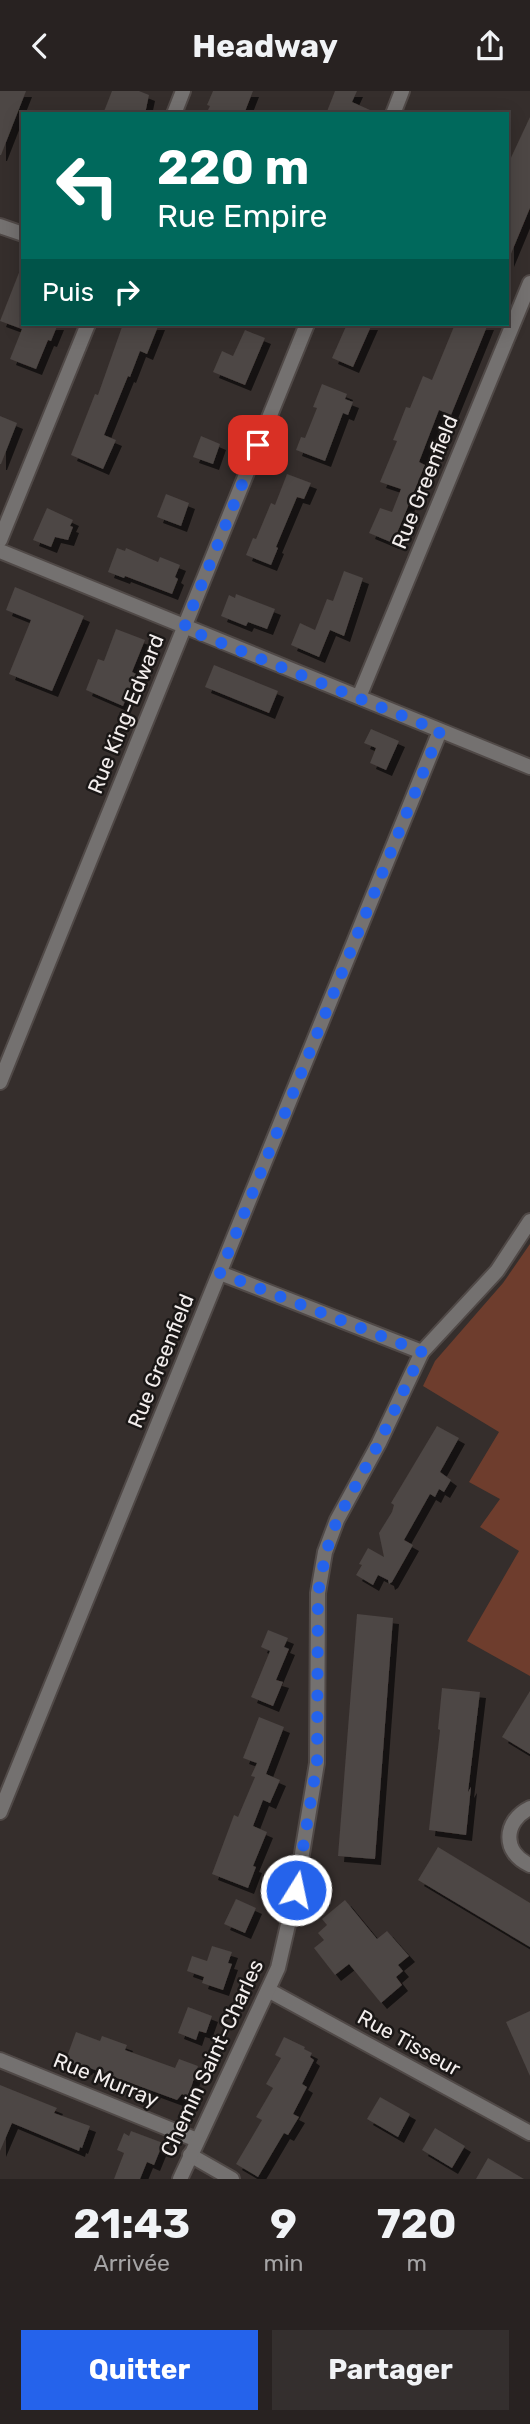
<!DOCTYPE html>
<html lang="fr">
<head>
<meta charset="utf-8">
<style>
  body { margin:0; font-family:Rubik,sans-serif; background:#342f2e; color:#f1f3f6; height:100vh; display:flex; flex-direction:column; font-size:26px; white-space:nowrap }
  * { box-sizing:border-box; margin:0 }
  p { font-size:23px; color:#a5a4a5 }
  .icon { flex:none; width:38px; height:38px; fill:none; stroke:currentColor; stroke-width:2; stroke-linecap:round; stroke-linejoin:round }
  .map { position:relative; height:2088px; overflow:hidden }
  .side { display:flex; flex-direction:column; background:#282221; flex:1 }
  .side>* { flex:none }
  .banner { position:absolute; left:21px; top:21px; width:488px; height:214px; border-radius:0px; box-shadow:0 4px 18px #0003,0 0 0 2px #443f3f; background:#00695c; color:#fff; overflow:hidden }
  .pin { position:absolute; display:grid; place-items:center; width:60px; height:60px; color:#fff; margin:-30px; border-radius:14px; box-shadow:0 4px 10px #0006 }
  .me { position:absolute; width:77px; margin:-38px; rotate:10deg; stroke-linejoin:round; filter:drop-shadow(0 0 5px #0008) }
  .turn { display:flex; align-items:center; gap:24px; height:147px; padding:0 21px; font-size:32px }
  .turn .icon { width:91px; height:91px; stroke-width:2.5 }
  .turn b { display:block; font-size:49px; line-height:60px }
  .then { display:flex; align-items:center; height:66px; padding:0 21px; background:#0003; gap:14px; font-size:26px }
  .eta { display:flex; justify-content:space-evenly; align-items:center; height:119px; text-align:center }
  .eta b { font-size:42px; font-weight:700; line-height:49px }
  .button { display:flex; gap:14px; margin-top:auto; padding:14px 21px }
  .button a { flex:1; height:80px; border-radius:0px; background:#2563eb; color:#fff; font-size:28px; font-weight:700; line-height:80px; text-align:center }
  .button a+a { background:#342f2e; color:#f1f3f6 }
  header { display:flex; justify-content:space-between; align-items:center; height:91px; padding:0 21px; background:#282221; font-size:32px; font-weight:700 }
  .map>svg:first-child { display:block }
  .green { fill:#6e3d2d }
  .building { fill:#4d4644; filter:url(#shadow) }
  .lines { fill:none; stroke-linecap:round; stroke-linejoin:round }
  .minor-casing { stroke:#504947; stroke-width:18 }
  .minor { stroke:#747170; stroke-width:14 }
  .route { stroke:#2563eb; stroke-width:12; stroke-dasharray:0 21.6 }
  .labels { text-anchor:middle; stroke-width:5; stroke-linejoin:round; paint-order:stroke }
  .street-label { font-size:21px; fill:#f3eeed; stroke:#1a1716 }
</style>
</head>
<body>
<header><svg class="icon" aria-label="back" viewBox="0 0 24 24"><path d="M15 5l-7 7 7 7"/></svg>Headway<svg class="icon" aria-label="share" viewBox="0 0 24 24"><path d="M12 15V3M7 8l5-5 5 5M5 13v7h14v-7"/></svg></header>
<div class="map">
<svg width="530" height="2088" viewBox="0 0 530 2088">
  <defs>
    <filter id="shadow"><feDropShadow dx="6" dy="6" stdDeviation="0" flood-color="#0009"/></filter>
  </defs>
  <rect width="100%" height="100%" fill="#352e2c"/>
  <!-- green -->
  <path class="green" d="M530 1153V1585L467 1550 519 1460 480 1436 500 1408 469 1391 499 1341 423 1295 435 1270 503 1192Z"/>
  <!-- building -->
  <g class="building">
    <path d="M0 0H26L1 64H0Z"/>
    <path d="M112 0H139L149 4 145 23H103Z"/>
    <path d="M213 0H253L244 23H216L208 19 210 15 207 14Z"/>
    <path d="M335 0H357L352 11 379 23H326Z"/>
    <path d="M530 26V117L508 170V73Z"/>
    <path d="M22 174 23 236 24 233H58L51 250 48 249 36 278 10 268 22 238 0 230Z"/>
    <path d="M123 233H159L147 263 140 260 130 286 128 285 104 344 116 349 103 378 71 364 95 303 98 304Z"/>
    <path d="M347 233H372L353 276 332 267Z"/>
    <path d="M455 233H488L451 324 439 319 419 371 425 374 393 452 369 442 380 417 392 421 401 398 380 391 397 350 393 349 406 316 410 317 423 285 432 289Z"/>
    <path d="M245 239 265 247 245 294 213 281 222 260 233 265Z"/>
    <path d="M322 293 347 303 345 308 353 311 348 324 343 322 325 370 296 359 301 346 305 347 317 317 313 316Z"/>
    <path d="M0 325 17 332 1 373H0Z"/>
    <path d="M201 345 220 353 213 373 193 366Z"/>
    <path d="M287 383 311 392 304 408 297 406 276 456 278 457 271 474 246 464 253 447 256 448 271 412 275 414Z"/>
    <path d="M166 403 189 412 181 435 157 426Z"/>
    <path d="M47 417 73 429 70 435 73 436 68 449 55 446 51 456 33 449Z"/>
    <path d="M117 457 125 460 126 457 158 471 160 466 180 474 175 486 178 488 172 503 125 485 124 487 108 481Z"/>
    <path d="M344 480 363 487 344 545 330 539 319 566 291 554 300 532 315 539 327 508 333 510Z"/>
    <path d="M15 496 84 525 52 600 9 583 31 529 6 519Z"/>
    <path d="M236 503 275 518 267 538 248 531 246 535 221 525 229 504 235 507Z"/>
    <path d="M116 538 145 549 132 581 136 583 123 615 86 599 98 568 104 570Z"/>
    <path d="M214 574 278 600 269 622 205 596Z"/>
    <path d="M371 638 399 650 386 679 370 672 376 657 364 652Z"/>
    <path d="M437 1335 459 1347 440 1381 451 1389 444 1401 439 1398 435 1406 430 1403 404 1449 413 1454 392 1491 389 1493 388 1489 378 1484 373 1494 356 1484 362 1474 359 1473 368 1457 384 1466 379 1442 392 1421 394 1414 391 1412Z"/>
    <path d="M357 1523 393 1527 375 1768 338 1765Z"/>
    <path d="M268 1539 288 1547 284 1556 289 1558 276 1589 283 1591 273 1615 251 1606 270 1560 261 1556Z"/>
    <path d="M442 1597 480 1601 468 1701 471 1696 466 1744 429 1739 440 1639 438 1638Z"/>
    <path d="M530 1600V1663L502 1646Z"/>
    <path d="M259 1626 284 1636 266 1683 280 1689 270 1712 263 1709 253 1735 267 1741 253 1775 256 1776 248 1797 212 1783 234 1724 238 1726 255 1686 251 1685 257 1672 243 1667Z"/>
    <path d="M438 1756 530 1812V1856L418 1789Z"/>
    <path d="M236 1808 256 1817 245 1842 224 1833Z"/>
    <path d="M345 1809 377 1848 387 1840 409 1865 398 1874 403 1880 396 1886 402 1894 381 1912 349 1873 335 1884 314 1857 324 1849 318 1842 327 1834 322 1828Z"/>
    <path d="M212 1855 232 1861 228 1872 232 1873 223 1899 202 1892 204 1886 187 1880 192 1865 207 1870Z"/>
    <path d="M188 1916 212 1925 206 1942 199 1940 196 1949 178 1942Z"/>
    <path d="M530 1920V1985L506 1931Z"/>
    <path d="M76 1941 100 1950 102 1945 127 1954 125 1959 175 1977 179 1968 198 1975 188 2006 182 2003 177 2009 87 1976 86 1978 65 1971Z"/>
    <path d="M284 1946 305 1956 304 1958 312 1962 310 1966 314 1969 302 1993 307 1996 293 2023 299 2026 288 2044 284 2042 258 2086 236 2073 262 2029 256 2026 273 1997 266 1993 281 1967 275 1964Z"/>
    <path d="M0 1994 57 2017 54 2022 90 2035 82 2057 80 2056 79 2060 12 2032 0 2060Z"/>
    <path d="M380 2006 410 2023 398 2046 367 2028Z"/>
    <path d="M435 2037 465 2055 452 2077 422 2059Z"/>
    <path d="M131 2040 163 2052 154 2074 147 2071 140 2088H114L124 2062 117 2059 124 2042 129 2045Z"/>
    <path d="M488 2067 524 2088H476Z"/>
  </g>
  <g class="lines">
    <defs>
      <g id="minor">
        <path d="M174 23 183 0"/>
        <path d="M393 23 402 0"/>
        <path d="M0 135 23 143"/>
        <path d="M0 449 88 233"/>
        <path d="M0 460 530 676"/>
        <path d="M359 606 530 192"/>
        <path d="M0 991 307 233"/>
        <path d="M220 1182 422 1261"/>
        <path d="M530 1717C503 1730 502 1762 530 1774"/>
        <path d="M0 1721 440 640"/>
        <path d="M268 1899 530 2042"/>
        <path d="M0 1969 197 2049"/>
        <path d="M190 2064 232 2088"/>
        <path d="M180 2088 278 1877 296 1799 317 1672 318 1502 325 1461 337 1429 379 1352 422 1261 497 1180 530 1130"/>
      </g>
    </defs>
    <!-- minor casing -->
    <use href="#minor" class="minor-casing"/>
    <!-- minor -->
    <use href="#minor" class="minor"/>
  </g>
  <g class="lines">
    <!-- route -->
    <path class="route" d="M258 354 184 537 440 640 220 1182 422 1261 379 1352 337 1429 326 1461 318 1502 317 1672 296 1799"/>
  </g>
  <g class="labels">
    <!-- street labels -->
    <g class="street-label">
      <text transform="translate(425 391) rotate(-68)" y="7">Rue Greenfield</text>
      <text transform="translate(126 623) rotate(-68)" y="7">Rue King-Edward</text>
      <text transform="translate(161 1270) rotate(-68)" y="7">Rue Greenfield</text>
      <text transform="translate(409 1952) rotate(29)" y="7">Rue Tisseur</text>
      <text transform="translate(212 1967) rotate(-65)" y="7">Chemin Saint-Charles</text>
      <text transform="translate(106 1989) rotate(22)" y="7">Rue Murray</text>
    </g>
  </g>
</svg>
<div class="pin" style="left:258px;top:354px;background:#d93025"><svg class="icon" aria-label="arrive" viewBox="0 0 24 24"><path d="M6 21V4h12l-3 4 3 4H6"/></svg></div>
<svg class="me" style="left:296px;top:1799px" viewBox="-20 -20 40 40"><circle r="17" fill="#2563eb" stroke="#fff" stroke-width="3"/><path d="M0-11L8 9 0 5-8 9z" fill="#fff"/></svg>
<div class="banner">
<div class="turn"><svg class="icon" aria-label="left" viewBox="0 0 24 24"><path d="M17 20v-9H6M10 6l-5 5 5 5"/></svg><div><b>220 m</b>Rue Empire</div></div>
<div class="then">Puis<svg class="icon" aria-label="right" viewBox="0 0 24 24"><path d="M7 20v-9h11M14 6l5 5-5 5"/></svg></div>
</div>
</div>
<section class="side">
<div class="eta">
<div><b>21:43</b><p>Arrivée</p></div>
<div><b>9</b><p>min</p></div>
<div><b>720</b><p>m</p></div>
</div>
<div class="button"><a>Quitter</a><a>Partager</a></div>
</section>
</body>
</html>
